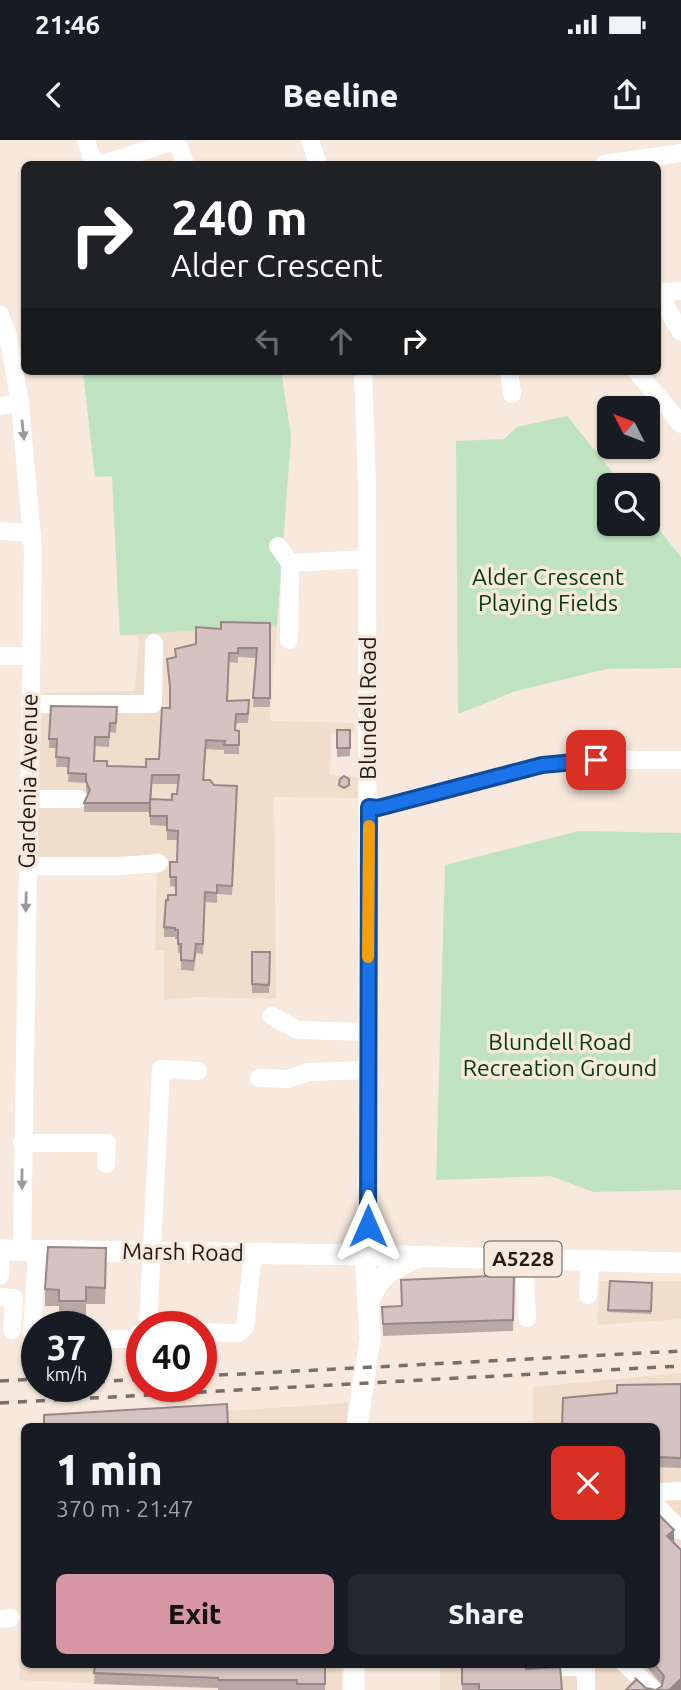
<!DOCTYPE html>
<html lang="en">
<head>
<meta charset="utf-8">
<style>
  body { margin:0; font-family:Ubuntu,sans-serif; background:#242831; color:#f1f3f6; height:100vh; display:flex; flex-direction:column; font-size:26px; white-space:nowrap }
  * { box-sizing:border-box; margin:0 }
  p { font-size:23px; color:#9ea1a6 }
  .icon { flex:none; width:38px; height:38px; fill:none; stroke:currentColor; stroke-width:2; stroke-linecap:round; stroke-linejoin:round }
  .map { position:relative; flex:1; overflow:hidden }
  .sheet { position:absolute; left:21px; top:1283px; width:639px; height:245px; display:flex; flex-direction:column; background:#171b24; border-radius:10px; box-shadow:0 2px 5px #0004 }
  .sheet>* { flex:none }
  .banner { position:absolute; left:21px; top:21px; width:640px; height:214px; border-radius:10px; box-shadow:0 2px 5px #0004; background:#202124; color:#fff; overflow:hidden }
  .needle { width:46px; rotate:312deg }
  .buttons { position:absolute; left:597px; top:256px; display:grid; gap:14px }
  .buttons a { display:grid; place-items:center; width:63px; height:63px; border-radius:10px; background:#171b24; box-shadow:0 2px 5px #0004; font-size:35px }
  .speed { position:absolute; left:21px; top:1171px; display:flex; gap:14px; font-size:35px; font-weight:700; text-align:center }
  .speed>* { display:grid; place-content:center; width:91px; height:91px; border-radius:50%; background:#171b24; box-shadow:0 2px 5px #0004; line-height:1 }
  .speed small { font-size:18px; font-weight:400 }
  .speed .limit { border:10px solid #d22; background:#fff; color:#111 }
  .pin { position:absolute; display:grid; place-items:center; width:60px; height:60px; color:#fff; margin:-30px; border-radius:14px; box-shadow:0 4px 10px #0006 }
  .me { position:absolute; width:77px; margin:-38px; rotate:0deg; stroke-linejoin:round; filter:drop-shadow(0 0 5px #0008) }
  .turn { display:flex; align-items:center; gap:24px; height:147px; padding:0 35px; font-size:32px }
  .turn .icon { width:91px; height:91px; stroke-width:2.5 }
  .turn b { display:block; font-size:49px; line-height:60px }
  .lanes { display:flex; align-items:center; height:66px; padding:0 35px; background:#0003; justify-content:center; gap:35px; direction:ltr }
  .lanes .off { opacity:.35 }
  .round { display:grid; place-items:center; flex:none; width:74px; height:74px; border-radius:10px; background:#242831 }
  .summary { display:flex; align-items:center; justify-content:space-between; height:119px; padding:0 35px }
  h1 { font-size:42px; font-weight:800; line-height:52px }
  .action { display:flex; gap:14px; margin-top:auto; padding:14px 35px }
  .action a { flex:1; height:80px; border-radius:10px; background:#d796a3; color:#111; font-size:28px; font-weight:800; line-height:80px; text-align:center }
  .action a+a { background:#242831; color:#f1f3f6 }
  .status { display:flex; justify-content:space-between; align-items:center; height:49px; padding:0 35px; background:#171b24; direction:ltr }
  .status svg { height:19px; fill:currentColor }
  header { display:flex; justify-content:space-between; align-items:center; height:91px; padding:0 35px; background:#171b24; font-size:32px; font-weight:800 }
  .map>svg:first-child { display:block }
  .built { fill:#f0ddcb }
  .green { fill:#bfe3c1 }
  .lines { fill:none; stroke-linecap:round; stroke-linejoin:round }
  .minor { stroke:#fff; stroke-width:18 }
  .major { stroke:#fff; stroke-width:21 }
  .rail { stroke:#786f68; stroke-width:3.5; stroke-dasharray:9 9; stroke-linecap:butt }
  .wall { fill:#b8a8a6; fill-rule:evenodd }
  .shaded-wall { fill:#968887 }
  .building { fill:#d6c3c1; stroke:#968887; stroke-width:2 }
  .oneway { fill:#9b9897 }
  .route-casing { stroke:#114b97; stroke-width:18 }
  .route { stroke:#1a73e8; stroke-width:12 }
  .slow { stroke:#f59e0b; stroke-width:12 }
  .labels { text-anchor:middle; stroke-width:7; stroke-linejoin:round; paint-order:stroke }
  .shield { fill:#f7e9dd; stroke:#605952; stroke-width:2 }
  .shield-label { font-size:21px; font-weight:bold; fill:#201b17 }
  .park-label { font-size:23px; fill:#003b0d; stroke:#f7e9dd }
  .street-label { font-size:23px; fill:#201b17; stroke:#f7e9dd }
</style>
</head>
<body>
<div class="status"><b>21:46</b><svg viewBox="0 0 49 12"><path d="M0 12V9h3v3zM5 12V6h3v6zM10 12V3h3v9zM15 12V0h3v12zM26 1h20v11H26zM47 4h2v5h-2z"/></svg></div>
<header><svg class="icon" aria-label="back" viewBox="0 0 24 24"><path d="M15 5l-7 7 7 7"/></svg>Beeline<svg class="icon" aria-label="share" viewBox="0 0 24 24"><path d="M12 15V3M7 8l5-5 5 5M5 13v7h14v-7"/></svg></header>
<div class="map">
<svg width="681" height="1550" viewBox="0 0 681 1550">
  <rect width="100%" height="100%" fill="#f7e9dd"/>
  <!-- built -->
  <g class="built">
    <path d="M83 231H281L291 296 270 581 354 583 353 592 331 593 330 635 358 637V658L274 657 276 859 198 857 164 860V811H155L157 731 36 718 42 553 135 551 139 496 120 495 112 336 95 337Z"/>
    <path d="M600 1141H681V1179L597 1185Z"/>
    <path d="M681 1233V1550H440V1524H656V1286H534L533 1247Z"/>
    <path d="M348 1263 346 1286H34L35 1284Z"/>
    <path d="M24 1449V1524H341L342 1550H236L19 1540Z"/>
  </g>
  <!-- green -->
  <g class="green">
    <path d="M83 231H281L291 296 277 486 120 495 112 336 95 337Z"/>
    <path d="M567 276 623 345H609V383H648V376L681 417V528L607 529 516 551 458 574 456 301 504 299 517 287Z"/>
    <path d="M579 691 681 693V1050L594 1052 550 1036 436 1040 445 725Z"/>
  </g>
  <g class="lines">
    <!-- minor -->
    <g class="minor">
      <path d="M86 0 93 22 102 24"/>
      <path d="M310 0 318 24"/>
      <path d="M103 24 174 1 180 9 185 24"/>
      <path d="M604 24 681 13"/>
      <path d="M681 151 665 152 666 168 681 192"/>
      <path d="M0 175 8 196 20 263 33 410 22 1110"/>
      <path d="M363 231 367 344 368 1086 365 1115"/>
      <path d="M509 231 512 254"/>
      <path d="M636 231 681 284"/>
      <path d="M0 266 20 263"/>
      <path d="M0 391 32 393"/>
      <path d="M278 406 290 423"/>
      <path d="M289 500 290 423 367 419"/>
      <path d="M0 516H31"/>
      <path d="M30 564H153L154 503"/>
      <path d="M28 659H79"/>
      <path d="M369 667 378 668 542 625 596 620H681"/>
      <path d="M27 726H120L159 723"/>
      <path d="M272 876 298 890 368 892"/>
      <path d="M259 938 288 939 308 932 368 930"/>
      <path d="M22 1003H107L106 1024"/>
      <path d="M37 1110 32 1193H37"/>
      <path d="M524 1119 527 1178"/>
      <path d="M0 1136 1 1110"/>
      <path d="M588 1155 590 1121"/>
      <path d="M0 1157 14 1158 12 1190"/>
      <path d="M148 1186 161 929 198 931"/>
      <path d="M201 1192 239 1193 245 1187 253 1113"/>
      <path d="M112 1199H132L142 1192"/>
      <path d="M656 1352 681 1351"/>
      <path d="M656 1365 681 1391"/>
      <path d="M0 1479 11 1478"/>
      <path d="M552 1524 562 1527H586"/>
      <path d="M625 1524 653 1550"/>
      <path d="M586 1550V1524"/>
    </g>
    <!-- major -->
    <g class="major">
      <path d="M0 1110 365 1115 681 1123"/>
      <path d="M369 1162C379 1135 389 1130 415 1119"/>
      <path d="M357 1286 370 1199 365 1115"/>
      <path d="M354 1524V1550"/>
    </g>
    <!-- rail -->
    <g class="rail">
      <path d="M201 1236 681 1211"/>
      <path d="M0 1241 37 1239"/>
      <path d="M96 1242 142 1239"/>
      <path d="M0 1263 681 1226"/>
    </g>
  </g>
  <!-- wall -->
  <g class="wall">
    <path d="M270 483V567H253L256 518 238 517V523L229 522 227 561 249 570 248 583H236V590L239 605V614H224V610L206 609 204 640 214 645 237 646 232 755 217 754V763L205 762 203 814 196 813 194 831 181 830V813H178V800L175 799V797H164V787L168 760 176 755V747L170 746V737L177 722 178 700H167V686L150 685V672H84V663L88 655 86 650V643L68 642 69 627H56L57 608H49V599L117 567 116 593 110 592 109 607 95 606V621L107 626 146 627 159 619 170 568V554L167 519 175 517V509L196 504 221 489ZM152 644H178L177 654 172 660 151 659Z"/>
    <path d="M337 590H350V616L337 617Z"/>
    <path d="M252 812H270L269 853H252Z"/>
    <path d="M106 1125 105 1164H86V1178L59 1177V1166H45V1149Z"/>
    <path d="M514 1135 513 1191 383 1196 382 1167 401 1166Z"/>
    <path d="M610 1141 652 1143 651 1174 608 1172Z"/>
    <path d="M681 1244V1328L656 1327V1286L617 1254V1245Z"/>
    <path d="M656 1372 674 1401 681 1550H626L635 1541V1538L646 1548 656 1550 662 1545 644 1524H656Z"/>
    <path d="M95 1524H325V1550H218V1548L94 1544Z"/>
    <path d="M462 1524 526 1529 562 1550H462Z"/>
  </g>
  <!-- shaded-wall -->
  <g class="shaded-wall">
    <path d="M674 1390V1401L667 1407V1396Z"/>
    <path d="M681 1539V1550H669Z"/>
  </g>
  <!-- building -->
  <g class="building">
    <path d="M221 482 270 483V558H253L257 508H238V513H229L227 561 249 560 248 574H236L235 590 239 591V605H224L225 601 206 600 203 640H210L214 645 237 646 232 746 217 745V753L205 752 203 804H196L194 821 181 820V804H178V790H175V788L164 787 166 760H168V755H176V737H170V722H177L178 691 167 690V676H150V659L172 660V654H177L179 635H152L150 663H84L90 650 86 641V634L68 633 69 618 56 617 57 599H49L51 566 117 567 116 583H110L109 597H95L94 621H107V626L146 627V619H159L162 568H170V546L167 519 176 517 175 509 196 504V487L221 489Z"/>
    <rect x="337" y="590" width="13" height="18"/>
    <path d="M344 636 349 639V645L344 648 339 645 340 639Z"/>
    <path d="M252 812H270L269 845 252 844Z"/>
    <path d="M48 1107 106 1108 105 1148 86 1147V1161H59V1150L45 1149Z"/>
    <path d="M514 1135 513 1180 383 1184 382 1167 402 1166 401 1140Z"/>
    <path d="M610 1141 652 1143 651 1171 608 1170Z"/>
    <path d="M681 1244V1318L656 1317V1286H562L563 1258 617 1253V1245Z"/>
    <path d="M227 1264 228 1286H44V1275Z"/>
    <path d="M656 1372 674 1390 667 1396 681 1410V1539L669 1550H626L636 1540 635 1538 646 1548 656 1550 662 1546 664 1536 654 1524H656Z"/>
    <path d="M95 1524H325V1544H297V1540H218V1538L94 1533Z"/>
    <path d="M462 1524H526V1529L560 1527 562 1550H479V1544H462Z"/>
  </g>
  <!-- one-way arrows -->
  <defs><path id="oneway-solid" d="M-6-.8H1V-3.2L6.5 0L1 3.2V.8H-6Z" transform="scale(1.75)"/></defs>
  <g class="oneway">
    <use href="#oneway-solid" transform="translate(23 290) rotate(84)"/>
    <use href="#oneway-solid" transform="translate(26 762) rotate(91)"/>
    <use href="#oneway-solid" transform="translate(22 1039) rotate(90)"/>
  </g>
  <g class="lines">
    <defs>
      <path id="route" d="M368 1086 369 667 378 668 542 625 596 620"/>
    </defs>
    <!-- route casing -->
    <use href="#route" class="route-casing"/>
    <!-- route -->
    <use href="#route" class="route"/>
    <!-- slow -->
    <path class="slow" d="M368 817 369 686"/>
  </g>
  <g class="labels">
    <!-- shield labels -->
    <rect class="shield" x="484.5" y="1101.5" width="77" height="35" rx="5"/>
    <g class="shield-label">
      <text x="523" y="1126">A5228</text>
    </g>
    <!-- park labels -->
    <g class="park-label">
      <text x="548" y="445">Alder Crescent<tspan x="548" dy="26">Playing Fields</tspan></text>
      <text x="560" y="910">Blundell Road<tspan x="560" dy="26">Recreation Ground</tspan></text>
    </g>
    <!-- street labels -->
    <g class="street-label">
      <text transform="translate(368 568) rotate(-90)" y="8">Blundell Road</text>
      <text transform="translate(28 641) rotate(-89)" y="8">Gardenia Avenue</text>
      <text transform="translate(183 1112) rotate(1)" y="8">Marsh Road</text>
    </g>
  </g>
</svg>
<div class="buttons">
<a><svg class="needle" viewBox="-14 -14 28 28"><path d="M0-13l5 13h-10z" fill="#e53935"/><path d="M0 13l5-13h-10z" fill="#9ea1a6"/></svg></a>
<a><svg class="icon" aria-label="search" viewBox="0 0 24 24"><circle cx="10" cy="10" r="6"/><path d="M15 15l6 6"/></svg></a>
</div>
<div class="speed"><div>37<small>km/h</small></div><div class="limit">40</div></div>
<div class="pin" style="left:596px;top:620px;background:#d93025"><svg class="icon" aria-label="arrive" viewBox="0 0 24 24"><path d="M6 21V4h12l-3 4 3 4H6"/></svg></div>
<svg class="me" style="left:368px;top:1086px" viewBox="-20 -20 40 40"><path d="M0-17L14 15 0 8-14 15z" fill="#1a73e8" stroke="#fff" stroke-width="4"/></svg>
<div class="banner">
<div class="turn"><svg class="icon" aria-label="right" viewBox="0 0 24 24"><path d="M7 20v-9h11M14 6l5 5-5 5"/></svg><div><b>240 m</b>Alder Crescent</div></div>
<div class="lanes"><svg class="icon off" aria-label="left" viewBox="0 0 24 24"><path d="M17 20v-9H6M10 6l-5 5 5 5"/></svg><svg class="icon off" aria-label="ahead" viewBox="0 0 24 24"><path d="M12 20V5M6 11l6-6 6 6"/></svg><svg class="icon" aria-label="right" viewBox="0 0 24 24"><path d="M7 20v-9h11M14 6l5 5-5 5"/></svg></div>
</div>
<section class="sheet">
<div class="summary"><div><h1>1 min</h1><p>370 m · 21:47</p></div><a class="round" style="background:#d93025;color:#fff"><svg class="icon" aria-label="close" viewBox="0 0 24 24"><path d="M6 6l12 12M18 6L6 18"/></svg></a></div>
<div class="action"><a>Exit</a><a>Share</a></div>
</section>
</div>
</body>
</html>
